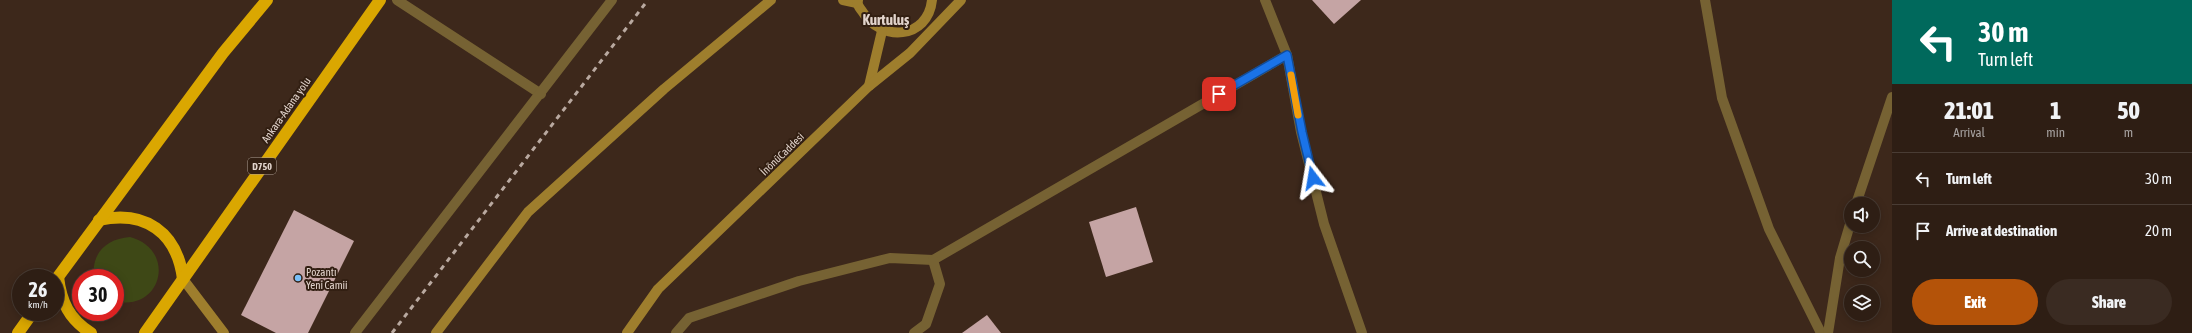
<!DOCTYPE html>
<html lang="en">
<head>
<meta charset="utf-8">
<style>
  body { margin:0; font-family:"Asap Condensed",sans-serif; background:#3a2b22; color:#f1f3f6; height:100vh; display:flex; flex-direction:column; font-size:15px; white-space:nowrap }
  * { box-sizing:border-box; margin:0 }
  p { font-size:13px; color:#a7a2a0 }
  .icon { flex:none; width:22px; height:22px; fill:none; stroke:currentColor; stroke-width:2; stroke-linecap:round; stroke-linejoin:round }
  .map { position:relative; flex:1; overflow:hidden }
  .side { display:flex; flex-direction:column; background:#2e1e14; width:300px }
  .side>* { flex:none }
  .top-card { background:#00695c; color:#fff; overflow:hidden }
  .buttons { position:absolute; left:1844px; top:197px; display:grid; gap:8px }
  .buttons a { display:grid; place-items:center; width:36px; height:36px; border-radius:50%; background:#2e1e14; box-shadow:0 2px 10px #0003,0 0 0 1px #493c34; font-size:20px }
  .speed { position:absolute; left:12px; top:269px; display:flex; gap:8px; font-size:20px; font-weight:700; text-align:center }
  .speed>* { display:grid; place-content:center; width:52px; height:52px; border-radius:50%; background:#2e1e14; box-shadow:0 2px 10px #0003,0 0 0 1px #493c34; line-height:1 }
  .speed small { font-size:10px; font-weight:400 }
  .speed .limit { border:6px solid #d22; background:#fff; color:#111 }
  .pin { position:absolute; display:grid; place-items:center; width:34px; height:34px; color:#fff; margin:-17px; border-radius:8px; box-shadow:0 2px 6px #0006 }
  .me { position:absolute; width:44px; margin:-22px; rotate:346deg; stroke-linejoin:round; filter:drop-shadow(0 0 3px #0008) }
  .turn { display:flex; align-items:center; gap:14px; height:84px; padding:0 20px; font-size:18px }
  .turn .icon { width:52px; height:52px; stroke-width:2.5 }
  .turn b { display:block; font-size:28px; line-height:34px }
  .eta { display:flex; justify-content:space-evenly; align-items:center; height:68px; text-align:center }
  .eta b { font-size:24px; font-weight:800; line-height:28px }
  .action { display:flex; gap:8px; margin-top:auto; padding:8px 20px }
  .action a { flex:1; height:46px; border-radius:24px; background:#b45309; color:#fff; font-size:16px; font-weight:800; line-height:46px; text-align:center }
  .action a+a { background:#3a2b22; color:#f1f3f6 }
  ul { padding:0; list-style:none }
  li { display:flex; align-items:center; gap:12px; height:52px; padding:0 20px; border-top:1px solid #493c34 }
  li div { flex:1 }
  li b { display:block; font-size:15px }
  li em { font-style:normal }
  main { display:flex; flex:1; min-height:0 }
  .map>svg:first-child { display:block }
  .green { fill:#3e4816 }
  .building { fill:#c5a4a4 }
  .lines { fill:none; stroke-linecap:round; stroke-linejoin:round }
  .lane { stroke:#766233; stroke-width:10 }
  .street { stroke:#766233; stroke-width:10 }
  .secondary { stroke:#9e7e2d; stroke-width:10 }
  .highway { stroke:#daa701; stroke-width:12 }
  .rail { stroke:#b9a9a0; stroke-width:3; stroke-dasharray:5 5; stroke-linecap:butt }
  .route-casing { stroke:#114b97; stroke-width:10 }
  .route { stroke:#1a73e8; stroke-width:7 }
  .slow { stroke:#f59e0b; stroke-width:7 }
  .poi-dot { fill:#79bff8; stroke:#321f12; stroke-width:1.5 }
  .labels { text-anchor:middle; stroke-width:4; stroke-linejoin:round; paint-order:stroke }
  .shield { fill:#321f12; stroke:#ad9e94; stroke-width:1 }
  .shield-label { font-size:10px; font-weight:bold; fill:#e2d4cc }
  .street-label { font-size:11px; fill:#e2d4cc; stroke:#321f12 }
  .poi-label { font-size:11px; fill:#e2d4cc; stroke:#321f12; text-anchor:start }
  .district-label { font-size:15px; font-weight:bold; fill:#e2d4cc; stroke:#321f12 }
</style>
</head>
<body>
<main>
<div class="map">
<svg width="1892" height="333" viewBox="0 0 1892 333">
  <rect width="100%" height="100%" fill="#3d281b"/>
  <!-- green -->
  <path class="green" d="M130 237C178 250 161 313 115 301V278H94C91 253 106 239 130 237Z"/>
  <!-- building -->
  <g class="building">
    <path d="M1312 0H1361L1334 24Z"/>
    <path d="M1136 207 1153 262 1106 277 1089 222Z"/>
    <path d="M294 210 354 241 308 333H276L241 315Z"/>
    <path d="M987 315 1001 333H962Z"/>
  </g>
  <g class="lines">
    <!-- lane -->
    <path class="lane" d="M397 0 541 94"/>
    <!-- street -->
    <g class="street">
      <path d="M1705 0 1722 98 1769 229 1821 333"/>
      <path d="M1287 55 1301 132 1324 224 1362 333"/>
      <path d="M1856 204 1892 97"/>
      <path d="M355 333 612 0"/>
      <path d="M676 333 689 318 799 281 890 258 933 260 1287 55 1265 0"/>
      <path d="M914 333 926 324 940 284 933 260"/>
      <path d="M1828 333 1840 258 1851 221"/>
    </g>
    <!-- secondary -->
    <g class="secondary">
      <path d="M843 0 857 3"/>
      <path d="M858 0C857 5 859 7 862 11 881 43 928 39 932 0"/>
      <path d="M869 86 882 31"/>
      <path d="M183 279 224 333"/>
      <path d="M436 333 528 212 664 89 771 0"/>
      <path d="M627 333 658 289 869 86 910 53 961 0"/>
    </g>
    <!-- highway -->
    <g class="highway">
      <path d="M99 220C145 210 177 232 183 279"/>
      <path d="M58 277C61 302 69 319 91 333"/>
      <path d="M55 281 223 53 267 0"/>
      <path d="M18 333 33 312"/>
      <path d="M145 333 380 0"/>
    </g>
    <!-- rail -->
    <path class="rail" d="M392 333 648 0"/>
  </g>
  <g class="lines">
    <defs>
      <path id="route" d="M1219 94 1287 55 1302 132 1313 178"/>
    </defs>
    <!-- route casing -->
    <use href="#route" class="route-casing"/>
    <!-- route -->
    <use href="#route" class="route"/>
    <!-- slow -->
    <path class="slow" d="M1291 75 1298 115"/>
  </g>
  <!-- markers -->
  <circle class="poi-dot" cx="298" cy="278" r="4"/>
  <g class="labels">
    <!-- shield labels -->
    <rect class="shield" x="248" y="158" width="28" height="16" rx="3"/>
    <g class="shield-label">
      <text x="262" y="170">D750</text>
    </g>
    <!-- street labels -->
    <g class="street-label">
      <text transform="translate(286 110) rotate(-55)" y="4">Ankara-Adana yolu</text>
      <text transform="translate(782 154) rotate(-44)" y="4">İnönüCaddesi</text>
    </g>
    <!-- poi labels -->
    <g class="poi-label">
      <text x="306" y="276">Pozantı<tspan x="306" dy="13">Yeni Camii</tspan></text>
    </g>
    <!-- district labels -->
    <g class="district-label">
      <text x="886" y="25">Kurtuluş</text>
    </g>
  </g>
</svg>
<div class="buttons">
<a><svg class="icon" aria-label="sound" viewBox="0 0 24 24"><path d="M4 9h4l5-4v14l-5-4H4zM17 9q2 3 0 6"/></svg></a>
<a><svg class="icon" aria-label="search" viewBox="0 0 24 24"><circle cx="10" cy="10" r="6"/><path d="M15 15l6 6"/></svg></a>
<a><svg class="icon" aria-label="layers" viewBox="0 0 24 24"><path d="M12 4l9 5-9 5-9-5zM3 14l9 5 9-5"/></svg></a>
</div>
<div class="speed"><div>26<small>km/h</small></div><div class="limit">30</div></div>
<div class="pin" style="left:1219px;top:94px;background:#d93025"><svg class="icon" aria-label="arrive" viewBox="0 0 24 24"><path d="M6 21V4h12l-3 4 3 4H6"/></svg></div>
<svg class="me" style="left:1313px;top:178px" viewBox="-20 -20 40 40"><path d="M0-17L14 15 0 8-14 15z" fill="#1a73e8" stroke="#fff" stroke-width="4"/></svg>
</div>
<section class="side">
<div class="top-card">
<div class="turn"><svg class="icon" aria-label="left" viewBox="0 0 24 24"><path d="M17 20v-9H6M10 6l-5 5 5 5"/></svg><div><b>30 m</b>Turn left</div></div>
</div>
<div class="eta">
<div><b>21:01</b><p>Arrival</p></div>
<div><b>1</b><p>min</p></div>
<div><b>50</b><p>m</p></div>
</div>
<ul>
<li><svg class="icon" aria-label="left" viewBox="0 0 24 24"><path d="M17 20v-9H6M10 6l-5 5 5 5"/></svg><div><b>Turn left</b></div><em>30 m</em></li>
<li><svg class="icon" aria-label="arrive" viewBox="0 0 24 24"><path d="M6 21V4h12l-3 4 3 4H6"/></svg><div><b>Arrive at destination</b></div><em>20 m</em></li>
</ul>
<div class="action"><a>Exit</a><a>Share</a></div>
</section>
</main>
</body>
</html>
